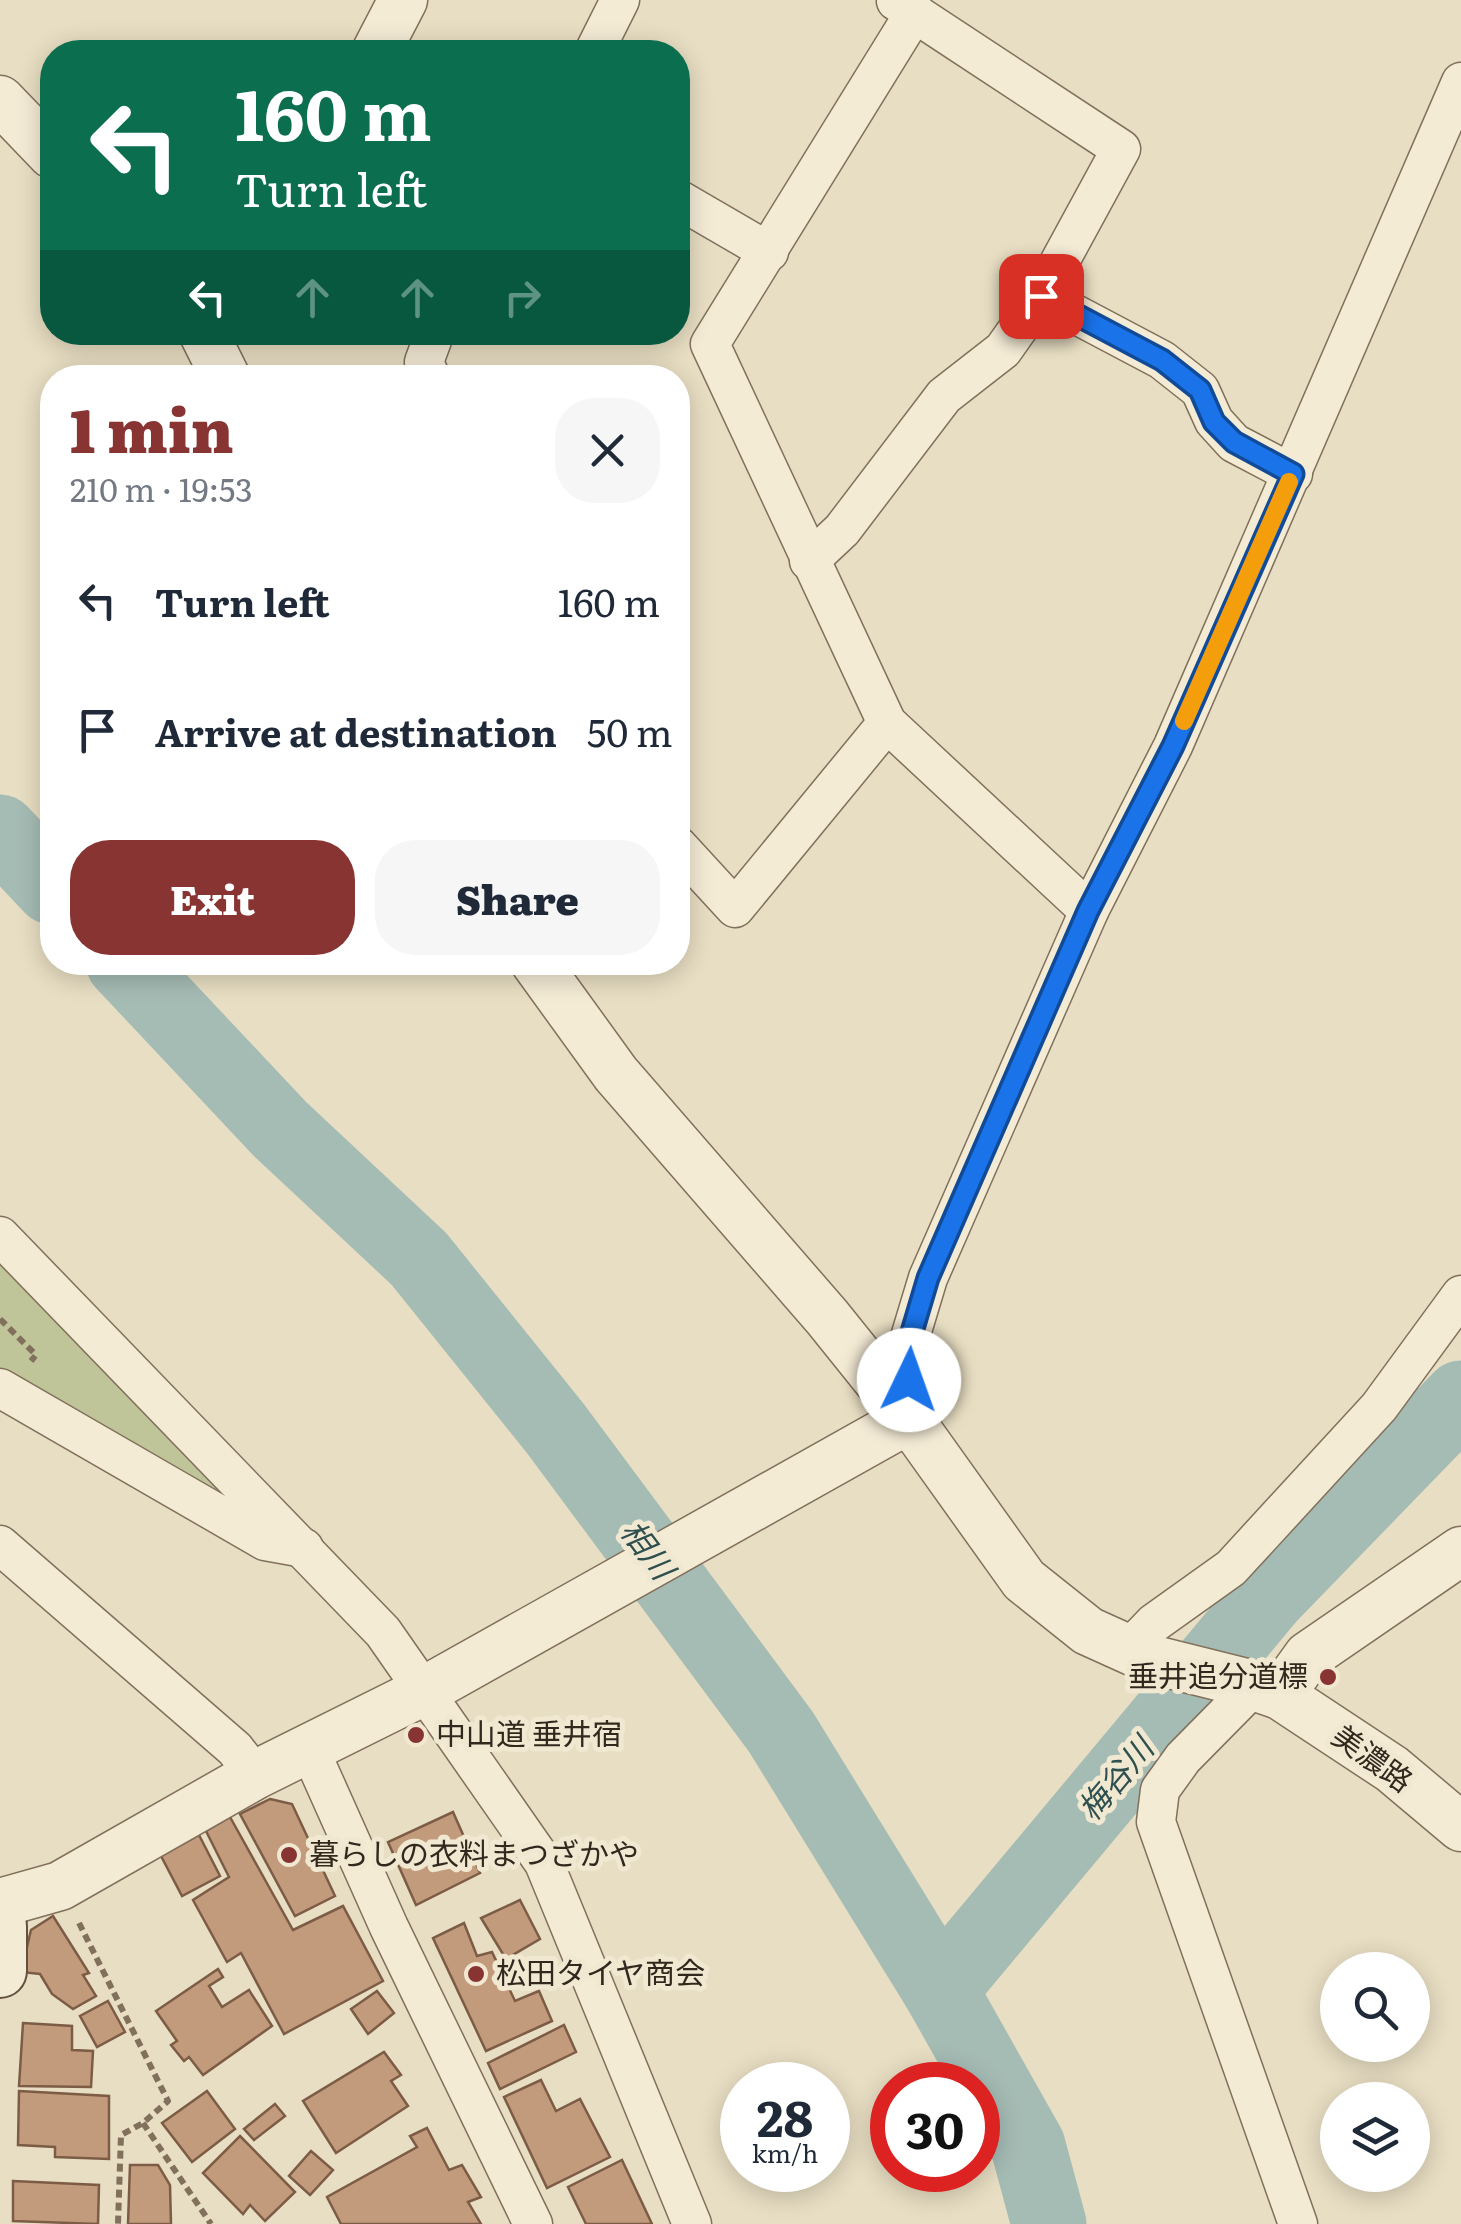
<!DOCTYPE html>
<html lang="en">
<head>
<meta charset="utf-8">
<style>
  body { margin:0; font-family:Literata,"Noto Sans JP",serif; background:#f6f6f7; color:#1f2937; height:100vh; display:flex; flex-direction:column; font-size:38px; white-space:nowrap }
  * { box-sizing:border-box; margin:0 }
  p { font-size:32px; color:#747a83 }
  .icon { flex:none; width:55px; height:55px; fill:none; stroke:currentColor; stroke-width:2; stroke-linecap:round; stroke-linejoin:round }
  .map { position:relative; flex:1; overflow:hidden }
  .panel { position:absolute; left:40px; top:365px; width:650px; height:610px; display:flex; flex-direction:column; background:#fff; border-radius:40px; box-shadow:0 5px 25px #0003 }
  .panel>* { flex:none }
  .hud { position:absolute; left:40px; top:40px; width:650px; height:305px; border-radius:40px; box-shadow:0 5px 25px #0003; background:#0b6e4f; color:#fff; overflow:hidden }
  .fabs { position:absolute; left:1320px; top:1952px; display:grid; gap:20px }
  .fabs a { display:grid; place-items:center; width:110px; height:110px; border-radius:50%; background:#fff; box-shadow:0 5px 25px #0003; font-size:50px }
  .speed { position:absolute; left:720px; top:2062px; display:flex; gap:20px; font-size:50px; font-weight:700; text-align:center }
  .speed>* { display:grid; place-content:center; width:130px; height:130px; border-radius:50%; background:#fff; box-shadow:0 5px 25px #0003; line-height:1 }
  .speed small { font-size:25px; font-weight:400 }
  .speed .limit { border:15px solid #d22; background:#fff; color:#111 }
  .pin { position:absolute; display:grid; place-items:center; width:85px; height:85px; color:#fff; margin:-42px; border-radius:20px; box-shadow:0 5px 15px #0006 }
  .me { position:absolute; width:110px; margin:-55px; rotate:3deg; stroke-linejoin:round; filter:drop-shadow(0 0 8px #0008) }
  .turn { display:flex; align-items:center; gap:35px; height:210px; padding:0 30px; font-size:45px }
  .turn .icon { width:130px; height:130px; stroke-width:2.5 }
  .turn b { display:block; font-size:70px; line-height:85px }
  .lanes { display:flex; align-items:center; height:95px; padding:0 30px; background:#0003; justify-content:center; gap:50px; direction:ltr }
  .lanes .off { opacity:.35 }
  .round { display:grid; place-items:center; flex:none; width:105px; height:105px; border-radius:40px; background:#f6f6f7 }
  .head { display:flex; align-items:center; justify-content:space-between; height:170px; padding:0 30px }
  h1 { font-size:60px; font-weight:800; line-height:75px; color:#883433 }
  .cta { display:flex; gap:20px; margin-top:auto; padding:20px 30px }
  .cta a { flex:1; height:115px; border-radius:40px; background:#883433; color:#fff; font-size:40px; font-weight:800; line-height:115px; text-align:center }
  .cta a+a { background:#f6f6f7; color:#1f2937 }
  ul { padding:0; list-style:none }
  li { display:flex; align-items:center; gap:30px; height:130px; padding:0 30px }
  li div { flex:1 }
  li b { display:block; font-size:38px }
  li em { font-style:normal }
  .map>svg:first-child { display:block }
  .green { fill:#bfc598 }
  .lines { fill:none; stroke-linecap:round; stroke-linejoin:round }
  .river { stroke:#a5bcb5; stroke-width:75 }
  .building { fill:#c29b7d; stroke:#7d5c45; stroke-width:2.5 }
  .minor-casing { stroke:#80705c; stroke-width:41 }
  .tertiary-casing { stroke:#80705c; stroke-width:51 }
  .secondary-casing { stroke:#62513f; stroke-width:56 }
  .path { stroke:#80705c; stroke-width:6; stroke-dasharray:8 5; stroke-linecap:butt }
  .minor { stroke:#f4ebd5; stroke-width:38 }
  .tertiary { stroke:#f4ebd5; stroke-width:48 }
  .secondary { stroke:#f4ebd5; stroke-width:52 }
  .route-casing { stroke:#114b97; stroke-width:25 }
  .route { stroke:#1a73e8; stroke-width:18 }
  .slow { stroke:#f59e0b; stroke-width:18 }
  .poi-dot { fill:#883433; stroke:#f1e8d2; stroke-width:4 }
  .labels { text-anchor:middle; stroke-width:10; stroke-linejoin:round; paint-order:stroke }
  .poi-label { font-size:30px; fill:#32281e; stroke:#f1e8d2; text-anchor:start }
  .street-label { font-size:30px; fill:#32281e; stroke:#f1e8d2 }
  .water-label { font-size:32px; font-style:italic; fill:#2f504e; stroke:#f1e8d2 }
</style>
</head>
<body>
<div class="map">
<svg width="1461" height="2224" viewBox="0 0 1461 2224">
  <rect width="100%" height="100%" fill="#e8dec3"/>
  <!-- green -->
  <path class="green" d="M0 1251 261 1520 0 1381Z"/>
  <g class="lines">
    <!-- river -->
    <g class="river">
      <path d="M0 832 52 887"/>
      <path d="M123 962 280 1129 419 1259 555 1428 781 1732 940 1990 1028 2146 1049 2224"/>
      <path d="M940 1990 1268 1597 1461 1398"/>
    </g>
  </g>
  <!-- building -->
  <g class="building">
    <path d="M270 1799 292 1804 335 1896 295 1916 240 1814Z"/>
    <path d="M453 1812 480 1873 416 1905 388 1842Z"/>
    <path d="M230 1817 293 1930 343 1906 383 1981 284 2034 241 1953 227 1962 193 1900 229 1877 206 1831Z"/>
    <path d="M199 1835 220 1876 182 1896 161 1856Z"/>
    <path d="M520 1900 540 1939 506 1959 481 1918Z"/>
    <path d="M53 1916 89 1973 83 1975 96 1996 73 2009 52 1994 40 1974 21 1972 31 1930Z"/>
    <path d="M464 1923 477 1956 492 1952 515 2001 539 1991 552 2021 486 2051 433 1938Z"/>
    <path d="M218 1969 223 1977 209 1986 222 2007 249 1990 272 2026 203 2075 189 2057 184 2061 171 2045 177 2041 156 2011Z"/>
    <path d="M377 1991 394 2013 368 2034 351 2009Z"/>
    <path d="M108 2001 125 2032 97 2047 80 2016Z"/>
    <path d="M23 2023 72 2026V2050L93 2051 91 2087 19 2086Z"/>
    <path d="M564 2025 576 2052 500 2089 488 2063Z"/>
    <path d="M384 2052 401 2075 391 2081 408 2106 336 2153 303 2101Z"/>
    <path d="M541 2080 556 2111 580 2099 610 2157 547 2188 504 2097Z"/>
    <path d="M19 2091 109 2096V2159L55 2157V2147L18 2145Z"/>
    <path d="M207 2091 235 2129 192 2162 162 2123Z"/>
    <path d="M275 2104 285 2116 254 2140 244 2129Z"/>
    <path d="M427 2128 449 2170 462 2165 481 2197 468 2202 481 2224H341L327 2197 417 2147 410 2136Z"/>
    <path d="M240 2136 295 2192 265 2221 250 2205 243 2214 203 2173Z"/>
    <path d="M311 2151 333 2170 310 2195 289 2176Z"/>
    <path d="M622 2160 652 2224H586L568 2187Z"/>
    <path d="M130 2165H158L170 2185 171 2224H128Z"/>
    <path d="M13 2181 99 2185 98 2224 13 2221Z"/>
  </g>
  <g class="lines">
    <defs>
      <g id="minor">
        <path d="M915 12 710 344 887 723 1089 911"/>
        <path d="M594 52 620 0"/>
        <path d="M678 199 769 252"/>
        <path d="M1041 296 1162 360 1200 390 1214 421 1234 443 1293 474"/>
        <path d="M431 378 424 362 435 332"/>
        <path d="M809 561 842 530 944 396 1003 350 1041 296 1121 149 896 1"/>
        <path d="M678 846 735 908 887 723"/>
        <path d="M0 1236 383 1632 438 1711 544 1863 692 2224"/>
        <path d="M0 1388 265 1541 304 1548"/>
        <path d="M909 1419V1341L928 1278 1089 911 1173 746 1461 82"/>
        <path d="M0 1545 235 1749 255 1775"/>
        <path d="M1129 1649 1154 1623 1231 1568 1379 1407 1461 1295"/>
        <path d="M1254 1686 1183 1758 1160 1790 1156 1822 1298 2224"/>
        <path d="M309 1748 389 1927 533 2224"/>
      </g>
      <g id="tertiary">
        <path d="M376 52 403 0"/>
        <path d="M0 100 52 154"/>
        <path d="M203 332 226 378"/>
        <path d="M535 962 616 1074 827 1317 909 1419 1024 1580 1088 1631 1150 1659 1242 1682 1280 1695 1392 1769 1461 1827"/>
        <path d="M1280 1695 1308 1656 1461 1551"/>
        <path d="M0 1903 60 1886 255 1775 424 1691 909 1419"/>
      </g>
      <path id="secondary" d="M0 1926V1971"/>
    </defs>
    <!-- minor casing -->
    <use href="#minor" class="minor-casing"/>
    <!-- tertiary casing -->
    <use href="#tertiary" class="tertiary-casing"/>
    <!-- secondary casing -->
    <use href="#secondary" class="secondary-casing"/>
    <!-- path -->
    <g class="path">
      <path d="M0 1319 36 1355 31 1361"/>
      <path d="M79 1923 168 2101 143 2123 121 2135 118 2224"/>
      <path d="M143 2123 211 2224"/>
    </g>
    <!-- minor -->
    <use href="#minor" class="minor"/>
    <!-- tertiary -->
    <use href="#tertiary" class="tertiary"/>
    <!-- secondary -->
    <use href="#secondary" class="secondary"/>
  </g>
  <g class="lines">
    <defs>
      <path id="route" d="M909 1380V1342L928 1278 1088 911 1173 746 1293 474 1234 442 1214 422 1200 390 1162 360 1041 296"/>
    </defs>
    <!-- route casing -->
    <use href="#route" class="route-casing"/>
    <!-- route -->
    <use href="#route" class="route"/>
    <!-- slow -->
    <path class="slow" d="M1184 721 1289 482"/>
  </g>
  <!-- markers -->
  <g class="poi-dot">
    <circle cx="1328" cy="1677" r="10"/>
    <circle cx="416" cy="1735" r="10"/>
    <circle cx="289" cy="1855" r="10"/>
    <circle cx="476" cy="1974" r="10"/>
  </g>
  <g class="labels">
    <!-- poi labels -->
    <g class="poi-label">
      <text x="1308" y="1687" text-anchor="end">垂井追分道標</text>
      <text x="436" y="1745">中山道 垂井宿</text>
      <text x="309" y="1865">暮らしの衣料まつざかや</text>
      <text x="496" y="1984">松田タイヤ商会</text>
    </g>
    <!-- street labels -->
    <g class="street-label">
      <text transform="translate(1372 1759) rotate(36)" y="10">美濃路</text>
    </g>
    <!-- water labels -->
    <g class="water-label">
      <text transform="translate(647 1550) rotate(53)" y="11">相川</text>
      <text transform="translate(1116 1779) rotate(-50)" y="11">梅谷川</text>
    </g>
  </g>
</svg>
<div class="fabs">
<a><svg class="icon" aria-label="search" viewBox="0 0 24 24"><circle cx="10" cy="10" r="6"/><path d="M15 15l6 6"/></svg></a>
<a><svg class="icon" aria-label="layers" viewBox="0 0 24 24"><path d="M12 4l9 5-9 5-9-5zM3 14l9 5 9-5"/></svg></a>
</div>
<div class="speed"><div>28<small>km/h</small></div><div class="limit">30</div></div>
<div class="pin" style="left:1041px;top:296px;background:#d93025"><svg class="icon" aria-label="arrive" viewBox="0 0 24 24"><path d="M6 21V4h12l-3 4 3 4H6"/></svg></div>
<svg class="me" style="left:909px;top:1380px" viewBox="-20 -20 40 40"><circle r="19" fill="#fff"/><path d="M0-13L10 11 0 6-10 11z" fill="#1a73e8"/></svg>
<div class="hud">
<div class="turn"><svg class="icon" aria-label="left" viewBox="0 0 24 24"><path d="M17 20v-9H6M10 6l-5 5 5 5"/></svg><div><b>160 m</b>Turn left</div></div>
<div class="lanes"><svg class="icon" aria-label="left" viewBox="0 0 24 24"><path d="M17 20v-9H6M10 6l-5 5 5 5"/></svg><svg class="icon off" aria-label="ahead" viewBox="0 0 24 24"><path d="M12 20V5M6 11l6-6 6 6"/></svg><svg class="icon off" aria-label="ahead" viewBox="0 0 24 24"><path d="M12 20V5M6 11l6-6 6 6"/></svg><svg class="icon off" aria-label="right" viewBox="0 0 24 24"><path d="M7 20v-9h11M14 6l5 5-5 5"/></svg></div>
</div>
<section class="panel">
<div class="head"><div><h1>1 min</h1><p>210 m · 19:53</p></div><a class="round"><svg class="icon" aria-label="close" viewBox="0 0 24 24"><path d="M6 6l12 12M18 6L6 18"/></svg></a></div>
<ul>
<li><svg class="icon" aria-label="left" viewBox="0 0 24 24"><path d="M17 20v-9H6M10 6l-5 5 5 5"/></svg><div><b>Turn left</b></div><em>160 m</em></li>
<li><svg class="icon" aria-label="arrive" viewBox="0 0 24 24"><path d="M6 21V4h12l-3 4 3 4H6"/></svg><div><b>Arrive at destination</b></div><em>50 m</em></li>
</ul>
<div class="cta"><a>Exit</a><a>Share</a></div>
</section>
</div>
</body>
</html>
